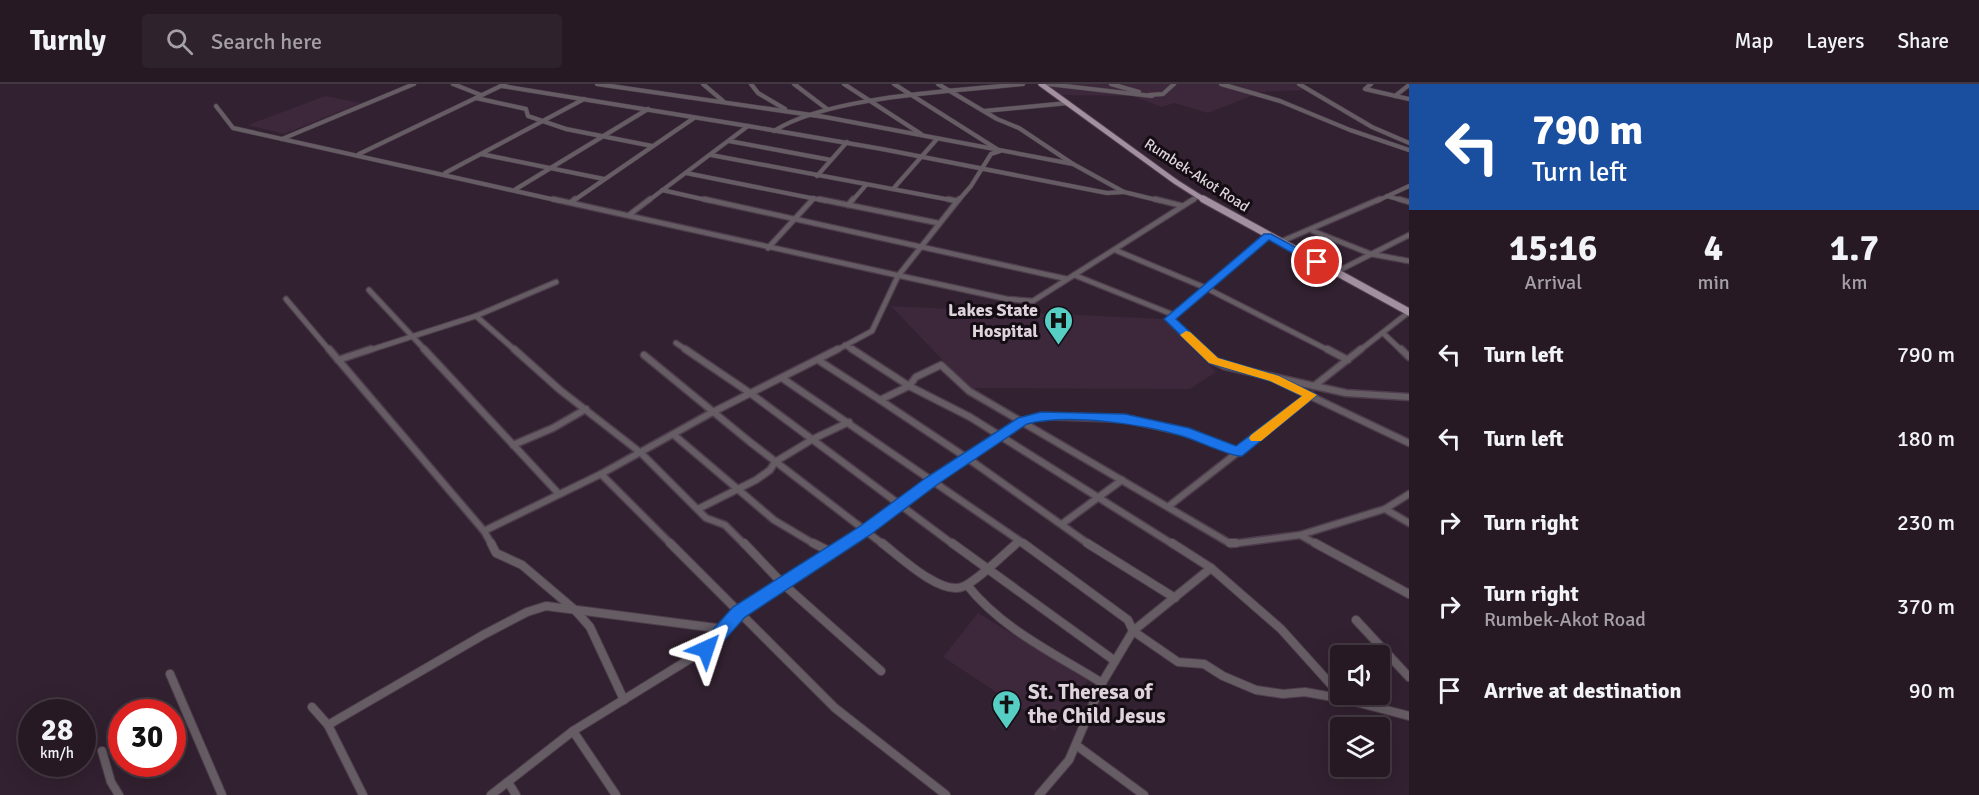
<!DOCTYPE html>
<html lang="en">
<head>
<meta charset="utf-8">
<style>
  body { margin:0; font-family:Signika,sans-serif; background:#2e222c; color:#f1f3f6; height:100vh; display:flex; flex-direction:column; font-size:22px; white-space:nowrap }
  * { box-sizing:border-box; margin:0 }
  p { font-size:20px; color:#a4a0a6 }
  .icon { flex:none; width:33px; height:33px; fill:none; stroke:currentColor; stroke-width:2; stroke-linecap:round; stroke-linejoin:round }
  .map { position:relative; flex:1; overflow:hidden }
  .sheet { display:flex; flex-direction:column; background:#261924; width:570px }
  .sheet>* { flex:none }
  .guide { background:#1a4fa0; color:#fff; overflow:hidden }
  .buttons { position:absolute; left:1330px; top:561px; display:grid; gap:12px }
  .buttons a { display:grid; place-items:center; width:60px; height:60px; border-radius:6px; background:#261924; box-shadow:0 6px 24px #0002,0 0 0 2px #423841; font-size:30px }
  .speed { position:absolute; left:18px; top:615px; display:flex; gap:12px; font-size:30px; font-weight:700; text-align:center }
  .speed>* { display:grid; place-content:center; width:78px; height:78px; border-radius:50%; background:#261924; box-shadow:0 6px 24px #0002,0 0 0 2px #423841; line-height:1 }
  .speed small { font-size:15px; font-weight:400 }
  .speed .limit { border:9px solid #d22; background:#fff; color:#111 }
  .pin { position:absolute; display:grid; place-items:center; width:51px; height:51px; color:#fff; margin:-26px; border:3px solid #fff; border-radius:50%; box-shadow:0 2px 6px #0007 }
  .me { position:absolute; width:66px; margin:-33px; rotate:42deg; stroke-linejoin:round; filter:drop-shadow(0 0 4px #0008) }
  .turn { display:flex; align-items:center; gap:21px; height:126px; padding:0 24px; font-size:27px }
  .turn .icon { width:78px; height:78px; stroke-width:2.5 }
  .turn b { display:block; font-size:42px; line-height:51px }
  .eta { display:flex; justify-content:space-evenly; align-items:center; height:102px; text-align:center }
  .eta b { font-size:36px; font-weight:800; line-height:42px }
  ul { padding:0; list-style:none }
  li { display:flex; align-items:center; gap:18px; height:84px; padding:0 24px }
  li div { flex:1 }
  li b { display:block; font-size:22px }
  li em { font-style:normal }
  header { display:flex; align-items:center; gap:36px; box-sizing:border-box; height:84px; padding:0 30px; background:#261924; border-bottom:2px solid #423841 }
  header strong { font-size:28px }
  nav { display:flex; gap:33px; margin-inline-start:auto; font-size:21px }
  .search { width:420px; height:54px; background:#2e222c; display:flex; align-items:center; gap:15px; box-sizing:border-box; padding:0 21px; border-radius:6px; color:#a4a0a6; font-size:22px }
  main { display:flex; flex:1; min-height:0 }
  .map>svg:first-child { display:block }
  .built { fill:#3d273b }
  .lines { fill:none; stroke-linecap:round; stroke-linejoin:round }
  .street-far3-casing { stroke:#4e3d4c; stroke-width:5 }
  .street-far2-casing { stroke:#4e3d4c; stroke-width:7 }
  .street-far1-casing { stroke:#4e3d4c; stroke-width:9 }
  .street-casing { stroke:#4e3d4c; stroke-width:10 }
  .primary-far1-casing { stroke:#4e3d4c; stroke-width:7 }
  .primary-casing { stroke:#4e3d4c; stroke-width:9 }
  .street-far3 { stroke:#655c64; stroke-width:4 }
  .street-far2 { stroke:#655c64; stroke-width:4.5 }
  .street-far1 { stroke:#655c64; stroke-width:6 }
  .street { stroke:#655c64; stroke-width:8 }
  .primary-far1 { stroke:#a290a0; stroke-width:5 }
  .primary { stroke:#a290a0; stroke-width:7 }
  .route { fill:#1a73e8; stroke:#114b97; stroke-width:1.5 }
  .slow { fill:#f59e0b }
  .labels { text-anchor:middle; stroke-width:6; stroke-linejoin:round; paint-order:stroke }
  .far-street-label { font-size:15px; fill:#ded3dc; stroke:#150d14 }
  .poi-label { font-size:18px; font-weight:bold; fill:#ded3dc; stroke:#150d14; text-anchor:end }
  .near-poi-label { font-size:21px; font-weight:bold; fill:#ded3dc; stroke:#150d14; text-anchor:start }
</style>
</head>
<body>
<header>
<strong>Turnly</strong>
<div class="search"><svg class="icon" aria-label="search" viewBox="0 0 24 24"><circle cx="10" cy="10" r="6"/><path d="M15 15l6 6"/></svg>Search here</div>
<nav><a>Map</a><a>Layers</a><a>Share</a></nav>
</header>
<main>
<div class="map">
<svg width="1409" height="711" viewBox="0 0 1409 711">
  <rect width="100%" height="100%" fill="#322130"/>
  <!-- built -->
  <g class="built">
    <path d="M1045 0H1295L1303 6 1261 8 1208 29 1174 19 1162 23 1132 12 1061 11Z"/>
    <path d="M325 12 361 19 284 50 248 41Z"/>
    <path d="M891 222 1164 235 1216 288 1190 305 969 304Z"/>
    <path d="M978 529 1088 596 1055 647 943 573Z"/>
  </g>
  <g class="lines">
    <defs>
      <g id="street-far3">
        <path d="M453 0 481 11"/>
        <path d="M597 0 825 33 1073 80"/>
        <path d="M703 0 723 17"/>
        <path d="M751 0 758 9 785 25"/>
        <path d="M794 0 827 25"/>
        <path d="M844 0 921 50"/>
        <path d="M894 0 1000 67 991 70 971 102 958 117"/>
        <path d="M938 0 997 35 1019 44 1073 80 1124 108 1161 117"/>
        <path d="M1048 0 1152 12"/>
        <path d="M1111 0 1139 8"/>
        <path d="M1221 0 1280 17 1350 46 1409 66"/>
        <path d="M1299 0 1372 43 1409 59"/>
        <path d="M1371 0 1365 5 1409 15"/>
        <path d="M502 2 748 42 648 117"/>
        <path d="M1149 11 1163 10 1174 0"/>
        <path d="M1395 12 1409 1"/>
        <path d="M476 14 526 25 528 32 566 45 652 62"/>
        <path d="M216 22 233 44 560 117"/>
        <path d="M984 27 1068 19"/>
        <path d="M748 42 882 65 1107 109 1124 108"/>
        <path d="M774 47C828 12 957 7 1023 0"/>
        <path d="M282 55 414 0"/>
        <path d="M729 57 831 76"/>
        <path d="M359 70 505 0"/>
        <path d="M481 70 604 95"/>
        <path d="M711 71 956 117"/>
        <path d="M445 89 584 15"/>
        <path d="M686 89 826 117"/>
        <path d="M817 92 847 58"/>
        <path d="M516 105 648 25"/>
        <path d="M893 105 937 55"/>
        <path d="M662 106 711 117"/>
        <path d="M1387 112 1405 117"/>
        <path d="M573 117 694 34"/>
        <path d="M811 117 814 114"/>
        <path d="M852 117 866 101"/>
        <path d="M1191 117 1199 112"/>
        <path d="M1377 117 1409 102"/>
      </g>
      <g id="street-far2">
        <path d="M553 115 910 194 1007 215 1033 217 1194 115"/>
        <path d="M704 115 1067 195"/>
        <path d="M819 115 938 139"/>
        <path d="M948 115 957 117"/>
        <path d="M1155 115 1183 122"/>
        <path d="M1399 115 1409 118"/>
        <path d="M571 118 575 115"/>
        <path d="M848 121 853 115"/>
        <path d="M629 131 650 115"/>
        <path d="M1313 147 1371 170 1409 177"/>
        <path d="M1280 158 1380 115"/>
        <path d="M768 164 813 115"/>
        <path d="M1115 166 1206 204 1330 267"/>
        <path d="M1336 188 1409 151"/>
        <path d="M1074 191 1174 231"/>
        <path d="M369 206 426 267"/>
        <path d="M286 215 330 267"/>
        <path d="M476 232 516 267"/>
        <path d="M1383 249 1402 267"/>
        <path d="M676 259 688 267"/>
        <path d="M845 261 854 267"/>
        <path d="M367 267 476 232 556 198"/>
        <path d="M835 267 872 247 898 192 959 115"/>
        <path d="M1202 267 1169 235 1268 152"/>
        <path d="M1359 267 1409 228"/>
      </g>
      <g id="street-far1">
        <path d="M329 265 484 447 492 461"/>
        <path d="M424 265 558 409"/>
        <path d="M514 265 560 306 641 369 706 434 725 441 745 461"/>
        <path d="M685 265 750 309 954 461"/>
        <path d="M852 265 909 302 916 293 941 281 969 307 1231 460 1300 451 1385 425 1409 410"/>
        <path d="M1201 265 1213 277 1224 282 1346 309 1409 313"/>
        <path d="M1327 265 1348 276"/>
        <path d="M1401 265 1409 273"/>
        <path d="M644 271 750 358 884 461"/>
        <path d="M338 276 371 265"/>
        <path d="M818 276 880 316 909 302 970 333 1174 461"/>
        <path d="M782 294 1020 457"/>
        <path d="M1283 299 1409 359"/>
        <path d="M1314 302 1361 265"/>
        <path d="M880 316 973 378 1090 461"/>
        <path d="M674 351 774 436 816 461"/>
        <path d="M513 361 553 344 586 325"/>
        <path d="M1169 422 1311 311"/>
        <path d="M698 425 756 396 770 386 775 378 813 355 849 338"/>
        <path d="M1385 425 1409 439"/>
        <path d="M1062 440 1122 396"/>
        <path d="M484 447 601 390"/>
        <path d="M1300 451 1318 461"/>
        <path d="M672 461 601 390 711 329 838 265"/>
        <path d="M843 461 933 396 1023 337 1041 332 1125 335 1184 348 1237 368"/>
        <path d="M1015 461 1020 457 1025 461"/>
      </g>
      <g id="street">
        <path d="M491 459 496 469 522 481 575 526 590 543 624 616"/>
        <path d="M744 459 782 499 881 587"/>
        <path d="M813 459 831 468"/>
        <path d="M845 459 739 528 835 624 946 711"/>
        <path d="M882 459C899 472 940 511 962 503 976 498 1004 470 1017 459"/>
        <path d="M952 459 1115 577"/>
        <path d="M1023 459 1128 536 1133 547 1178 578 1204 580 1223 592 1256 606 1283 610 1305 608 1344 615 1409 632"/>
        <path d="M1087 459 1175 514"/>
        <path d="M1172 459 1211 484 1281 545 1344 615"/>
        <path d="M1230 459H1236"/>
        <path d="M1315 459 1409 510"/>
        <path d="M967 501C1003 546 1054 569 1102 599"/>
        <path d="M1356 536 1409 593"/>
        <path d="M170 590 222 711"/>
        <path d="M312 623 328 641 363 711"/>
        <path d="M328 641 483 551 527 528 546 522 724 545"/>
        <path d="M573 647 616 711"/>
        <path d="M1076 661 1144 711"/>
        <path d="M102 667 111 698 119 711"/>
        <path d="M508 698 516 711"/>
        <path d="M491 711 573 647 706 565 739 528 670 459"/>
        <path d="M1039 711 1069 676 1102 599 1133 547 1211 484"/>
      </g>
      <path id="primary-far1" d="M1041 0 1176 98 1206 117"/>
      <path id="primary" d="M1203 115 1409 228"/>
    </defs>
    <!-- street-far3 casing -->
    <use href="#street-far3" class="street-far3-casing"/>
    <!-- street-far2 casing -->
    <use href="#street-far2" class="street-far2-casing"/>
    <!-- street-far1 casing -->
    <use href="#street-far1" class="street-far1-casing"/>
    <!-- street casing -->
    <use href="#street" class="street-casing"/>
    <!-- primary-far1 casing -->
    <use href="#primary-far1" class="primary-far1-casing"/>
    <!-- primary casing -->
    <use href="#primary" class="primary-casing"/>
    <!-- street-far3 -->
    <use href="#street-far3" class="street-far3"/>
    <!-- street-far2 -->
    <use href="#street-far2" class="street-far2"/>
    <!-- street-far1 -->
    <use href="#street-far1" class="street-far1"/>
    <!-- street -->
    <use href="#street" class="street"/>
    <!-- primary-far1 -->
    <use href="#primary-far1" class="primary-far1"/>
    <!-- primary -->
    <use href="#primary" class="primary"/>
  </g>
  <!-- route -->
  <path class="route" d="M1264 150H1271L1323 178 1314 181 1269 156 1176 235 1218 274 1279 292 1317 311 1242 372C1233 374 1194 355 1182 352 1142 340 1067 329 1027 340L938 400 870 451 745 533 712 570 706 572 700 570 697 565 700 560 733 523 859 443 927 393 1018 334 1041 328 1125 330 1189 344 1236 362 1302 312 1270 297 1209 279 1164 235Z"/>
  <!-- slow -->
  <path class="slow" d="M1186 247 1190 248 1218 274 1279 292 1317 311 1261 357H1251L1249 354 1251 351 1302 312 1270 297 1209 279 1182 253 1180 251Z"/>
  <!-- icons -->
  <defs>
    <symbol id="hospital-pin" viewBox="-11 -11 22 30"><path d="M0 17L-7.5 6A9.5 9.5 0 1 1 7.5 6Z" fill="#56cec4" stroke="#150d14"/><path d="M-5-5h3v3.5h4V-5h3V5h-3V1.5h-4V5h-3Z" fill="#111"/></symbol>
    <symbol id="church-pin" viewBox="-11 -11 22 30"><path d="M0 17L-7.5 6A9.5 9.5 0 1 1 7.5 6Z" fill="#56cec4" stroke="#150d14"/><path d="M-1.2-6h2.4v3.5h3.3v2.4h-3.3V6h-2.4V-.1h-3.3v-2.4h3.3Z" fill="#111"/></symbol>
  </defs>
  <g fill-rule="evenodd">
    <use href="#hospital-pin" x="1042" y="220" width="33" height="45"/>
    <use href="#church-pin" x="990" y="604" width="33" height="45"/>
  </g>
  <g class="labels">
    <!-- far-street labels -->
    <g class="far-street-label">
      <text transform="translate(1197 91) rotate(33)" y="5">Rumbek-Akot Road</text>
    </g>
    <!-- poi labels -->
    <g class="poi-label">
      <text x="1038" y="232">Lakes State<tspan x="1038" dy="21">Hospital</tspan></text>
    </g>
    <!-- near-poi labels -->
    <g class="near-poi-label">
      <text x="1028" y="615">St. Theresa of<tspan x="1028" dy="24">the Child Jesus</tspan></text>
    </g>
  </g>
</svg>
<div class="buttons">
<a><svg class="icon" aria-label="sound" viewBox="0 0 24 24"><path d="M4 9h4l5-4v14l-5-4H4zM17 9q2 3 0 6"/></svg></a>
<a><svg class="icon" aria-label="layers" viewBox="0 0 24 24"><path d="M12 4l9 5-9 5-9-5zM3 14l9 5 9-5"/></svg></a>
</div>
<div class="speed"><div>28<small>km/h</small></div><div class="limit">30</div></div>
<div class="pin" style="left:1317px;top:178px;background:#d93025"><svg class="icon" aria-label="arrive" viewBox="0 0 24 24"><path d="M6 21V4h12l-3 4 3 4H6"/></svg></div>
<svg class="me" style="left:706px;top:565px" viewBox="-20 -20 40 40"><path d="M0-17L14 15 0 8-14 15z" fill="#1a73e8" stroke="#fff" stroke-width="4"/></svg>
</div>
<section class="sheet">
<div class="guide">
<div class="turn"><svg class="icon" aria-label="left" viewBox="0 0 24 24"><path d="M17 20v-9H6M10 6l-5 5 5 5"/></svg><div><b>790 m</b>Turn left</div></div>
</div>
<div class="eta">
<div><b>15:16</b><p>Arrival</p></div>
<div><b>4</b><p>min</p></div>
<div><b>1.7</b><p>km</p></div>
</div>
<ul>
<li><svg class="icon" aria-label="left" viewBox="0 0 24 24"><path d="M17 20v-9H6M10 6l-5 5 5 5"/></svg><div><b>Turn left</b></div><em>790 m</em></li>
<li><svg class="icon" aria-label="left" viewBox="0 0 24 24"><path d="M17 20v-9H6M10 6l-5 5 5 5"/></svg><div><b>Turn left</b></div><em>180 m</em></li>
<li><svg class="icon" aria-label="right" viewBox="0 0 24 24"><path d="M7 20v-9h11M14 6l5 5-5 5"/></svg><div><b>Turn right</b></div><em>230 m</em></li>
<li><svg class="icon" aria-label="right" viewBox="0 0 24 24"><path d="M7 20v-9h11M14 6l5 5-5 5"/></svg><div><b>Turn right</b><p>Rumbek-Akot Road</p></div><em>370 m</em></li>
<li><svg class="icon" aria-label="arrive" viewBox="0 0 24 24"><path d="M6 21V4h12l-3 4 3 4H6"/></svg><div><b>Arrive at destination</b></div><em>90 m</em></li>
</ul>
</section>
</main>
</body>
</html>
